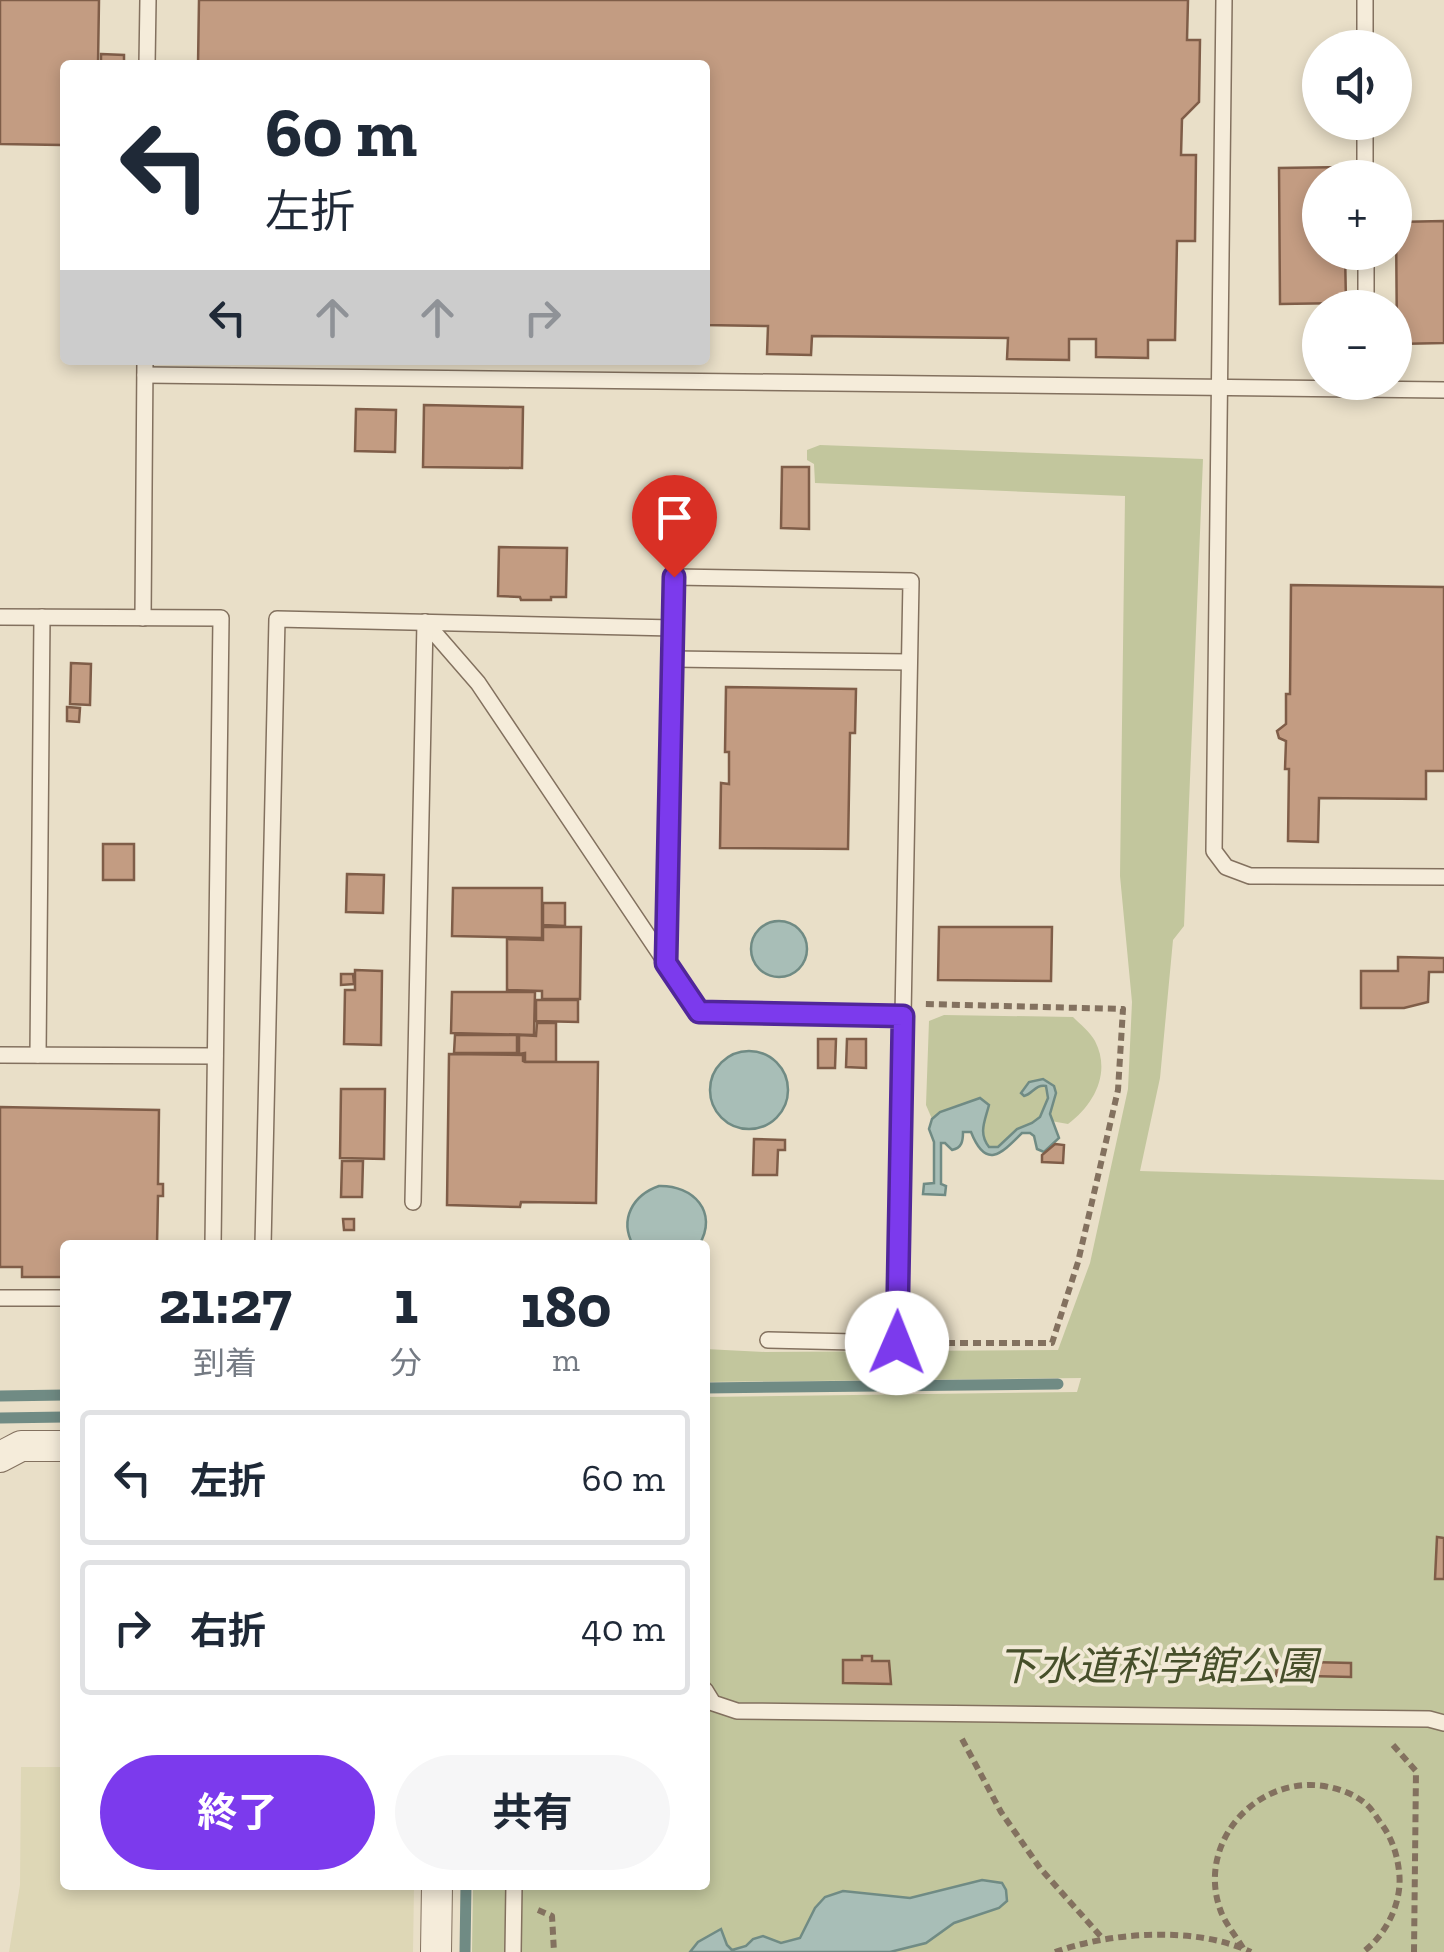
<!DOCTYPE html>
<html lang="ja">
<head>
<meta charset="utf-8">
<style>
  body { margin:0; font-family:"Zilla Slab","Noto Sans JP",serif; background:#f6f6f7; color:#1f2937; height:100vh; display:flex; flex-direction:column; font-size:38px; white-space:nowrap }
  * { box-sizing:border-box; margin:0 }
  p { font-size:32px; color:#747a83 }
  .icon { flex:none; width:55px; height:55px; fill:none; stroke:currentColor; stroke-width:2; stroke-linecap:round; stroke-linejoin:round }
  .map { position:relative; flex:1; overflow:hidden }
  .side { position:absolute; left:60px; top:1240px; width:650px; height:650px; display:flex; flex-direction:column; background:#fff; border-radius:10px; box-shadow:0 5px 15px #0003 }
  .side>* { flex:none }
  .hud { position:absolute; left:60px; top:60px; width:650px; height:305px; border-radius:10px; box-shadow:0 5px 15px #0003; background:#fff; color:#1f2937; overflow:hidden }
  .controls { position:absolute; left:1302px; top:30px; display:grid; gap:20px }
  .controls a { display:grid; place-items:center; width:110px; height:110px; border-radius:50%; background:#fff; box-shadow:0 5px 15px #0003; font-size:50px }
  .pin { position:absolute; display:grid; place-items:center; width:85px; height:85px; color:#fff; margin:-102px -42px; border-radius:50% 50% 50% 0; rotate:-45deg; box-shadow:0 0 10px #0007 }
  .pin .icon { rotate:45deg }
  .me { position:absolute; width:110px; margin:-55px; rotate:1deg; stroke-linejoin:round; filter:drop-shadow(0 0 8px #0008) }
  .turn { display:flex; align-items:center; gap:35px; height:210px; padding:0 40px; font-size:45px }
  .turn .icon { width:130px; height:130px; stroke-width:2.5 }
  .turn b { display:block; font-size:70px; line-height:85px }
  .lanes { display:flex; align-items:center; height:95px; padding:0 40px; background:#0003; justify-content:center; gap:50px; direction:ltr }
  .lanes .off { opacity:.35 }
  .eta { display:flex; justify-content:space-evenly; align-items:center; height:170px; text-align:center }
  .eta b { font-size:60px; font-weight:700; line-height:70px }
  .button { display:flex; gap:20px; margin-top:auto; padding:20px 40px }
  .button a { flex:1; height:115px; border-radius:60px; background:#7c3aed; color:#fff; font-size:40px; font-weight:700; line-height:115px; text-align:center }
  .button a+a { background:#f6f6f7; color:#1f2937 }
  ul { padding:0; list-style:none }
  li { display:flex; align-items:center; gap:30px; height:135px; margin:0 20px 15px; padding:0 20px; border:5px solid #e0e1e3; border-radius:10px }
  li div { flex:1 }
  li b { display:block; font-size:38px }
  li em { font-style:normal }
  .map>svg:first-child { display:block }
  .farmland { fill:#ded7b6 }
  .green { fill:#c2c69d }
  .water { fill:#a8beb7; stroke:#708b84; stroke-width:2.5 }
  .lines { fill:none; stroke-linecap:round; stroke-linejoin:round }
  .stream { stroke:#708b84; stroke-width:11 }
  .building { fill:#c39c82; stroke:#7f5d48; stroke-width:2.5 }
  .lane-casing { stroke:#83715f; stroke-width:18 }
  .street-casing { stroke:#83715f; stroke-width:32 }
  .path { stroke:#83715f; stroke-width:6; stroke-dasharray:8 5; stroke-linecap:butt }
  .lane { stroke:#f5ecda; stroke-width:15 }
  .street { stroke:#f5ecda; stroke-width:30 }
  .route-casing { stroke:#51269a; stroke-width:25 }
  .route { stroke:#7c3aed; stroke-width:18 }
  .labels { text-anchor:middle; stroke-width:8; stroke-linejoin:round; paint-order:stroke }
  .park-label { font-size:40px; font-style:italic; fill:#464f2a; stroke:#f1e9d6 }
</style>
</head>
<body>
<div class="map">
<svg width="1444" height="1952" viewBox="0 0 1444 1952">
  <rect width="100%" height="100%" fill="#e9dfc8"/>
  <!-- farmland -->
  <path class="farmland" d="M21 1767H65V1885L414 1887 413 1952H9L20 1885Z"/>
  <!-- green -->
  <g class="green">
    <path d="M820 445 1203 459 1184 926 1173 940 1160 1078 1140 1171 1444 1180V1952H472L473 1885H705V1397L1077 1392 1081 1378 705 1382V1349L765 1352 1058 1350 1090 1263 1128 1089 1132 1002 1120 876 1125 496 815 483 814 464 807 460V450Z"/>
    <path d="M944 1015 1073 1017C1080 1024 1090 1032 1095 1041 1111 1072 1095 1104 1068 1124L1051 1121C1049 1108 1057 1098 1054 1086L1043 1079 1028 1095 1034 1088 1046 1086 1048 1098 1040 1117 1032 1123 1017 1129 998 1147H989C981 1136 978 1114 973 1100 959 1107 944 1109 932 1119L926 1105 929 1021Z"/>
  </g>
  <!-- water -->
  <g class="water">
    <circle cx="779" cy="949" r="28"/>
    <circle cx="749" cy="1090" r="39"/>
    <path d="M1043 1079 1054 1086 1056 1093 1050 1114 1059 1138 1044 1152 1037 1149 1034 1136 1030 1133H1022C1001 1154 986 1170 971 1132H963C963 1141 962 1148 952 1150L945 1143H941V1184L946 1186 945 1195 923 1194 924 1184 934 1183V1142L929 1129 932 1119 940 1112 980 1098 989 1105C985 1121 978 1133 989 1147H998L1017 1129 1032 1123 1040 1117 1048 1098 1046 1086C1035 1084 1033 1094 1024 1096L1021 1093 1029 1082Z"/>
    <path d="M659 1186C693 1185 719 1212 699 1245H633C619 1219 633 1195 659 1186Z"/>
    <path d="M982 1880 1002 1883 1006 1890 1007 1901 999 1908 954 1923 926 1943 890 1952H690L698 1942 721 1929 727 1945 732 1950 746 1946 753 1939 763 1936 781 1943 800 1938 815 1908 825 1897 843 1891 910 1898Z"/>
  </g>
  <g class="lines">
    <!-- stream -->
    <g class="stream">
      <path d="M705 1388 1058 1384"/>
      <path d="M0 1396 65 1395"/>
      <path d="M0 1418 65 1417"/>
      <path d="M465 1952 466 1885"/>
    </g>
  </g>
  <!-- building -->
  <g class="building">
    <path d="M0 0H99L98 65H65V152H63L62 145 0 144Z"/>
    <path d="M199 0H1188L1187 40H1200L1199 102 1182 119 1181 155H1196L1195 241H1177L1175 340H1148V358L1096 357V339H1069V360L1007 359 1008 338 812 336 811 355 767 354 768 326 705 325V65H198Z"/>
    <path d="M101 54 124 55V65H101Z"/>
    <path d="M1345 167V178H1320V252H1345L1346 303 1280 304 1279 168Z"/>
    <path d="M1444 221V343L1397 344 1396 222Z"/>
    <path d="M424 405 523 407 522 468 423 467Z"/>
    <path d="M356 409 396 410 395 452 355 451Z"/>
    <path d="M782 467H809V529L781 528Z"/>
    <path d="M499 547 567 548 566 597H551V600H521L520 597 498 596Z"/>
    <path d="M1291 585 1444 587V771H1426V799L1319 798 1318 842 1288 841 1289 769H1285L1286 741 1279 738 1277 731 1286 724V694H1290Z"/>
    <path d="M71 663 91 664 90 705 70 704Z"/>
    <path d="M726 687 856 689 855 733H850L848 849 720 848 721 783 729 784V752H725Z"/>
    <path d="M67 707 80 708 79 722 67 721Z"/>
    <rect x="103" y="844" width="31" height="36"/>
    <path d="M347 874 384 875 383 913 346 912Z"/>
    <path d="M453 888H542V938L452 936Z"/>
    <path d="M543 903H565V926L543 925Z"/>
    <path d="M543 927H581L580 999H542V991L507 990V939L543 940Z"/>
    <path d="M939 927H1052L1051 981 938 980Z"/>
    <path d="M1398 957 1444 958V972H1429L1428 1002 1404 1008H1361V971H1398Z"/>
    <path d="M355 970 382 971 381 1045 344 1044 345 990H355Z"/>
    <path d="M341 974H353L354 984 341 985Z"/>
    <path d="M452 992H535L534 1035 451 1033Z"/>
    <path d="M536 1000H578V1022L536 1021Z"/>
    <path d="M537 1023H556V1062H525V1053L519 1054V1035L536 1036Z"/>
    <path d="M455 1035H517V1053H454Z"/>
    <path d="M818 1039H836L835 1068H818Z"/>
    <path d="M847 1039H866V1068L846 1067Z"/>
    <path d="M449 1054 523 1055V1061L525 1062H598L596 1203 521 1202 520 1207 447 1205Z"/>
    <path d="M341 1089H385L384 1159 340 1158Z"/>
    <path d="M0 1107 159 1110 158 1184H163V1196H158L157 1245H65V1277H22V1267H0Z"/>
    <path d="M754 1139 785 1140V1150H778L777 1175H753Z"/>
    <path d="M1055 1144 1064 1145 1063 1163 1042 1162V1155Z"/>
    <path d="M342 1161H363L362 1197H341Z"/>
    <path d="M343 1219H354V1230H344Z"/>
    <path d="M1437 1537 1444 1538V1579H1435Z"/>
    <path d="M862 1656H872V1661H889L891 1684 843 1683V1660H862Z"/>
    <path d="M1310 1662 1351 1663V1677L1310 1676Z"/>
    <path d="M1277 1664H1290V1676H1276Z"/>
  </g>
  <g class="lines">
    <defs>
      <g id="lane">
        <path d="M1224 0 1214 851 1226 867 1250 876 1444 877"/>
        <path d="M1365 0V48"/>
        <path d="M147 65 148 0"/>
        <path d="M1365 122V178"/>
        <path d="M1366 252V308"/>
        <path d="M145 375 1444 390"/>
        <path d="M0 617 221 618 213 1245"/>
        <path d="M143 618 145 360"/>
        <path d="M425 622 478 683 699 1012 903 1016"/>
        <path d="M673 659 909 662"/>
        <path d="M666 963 675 577 911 581 897 1343 768 1340"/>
        <path d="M0 1055 215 1056"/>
        <path d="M38 1055 42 617"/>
        <path d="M413 1202 425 622"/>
        <path d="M263 1245 277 619 673 628"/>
        <path d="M0 1298H65"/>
        <path d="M705 1690 713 1703 737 1711 1429 1719 1444 1723"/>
        <path d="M513 1952 514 1885"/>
      </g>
      <g id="street">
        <path d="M0 1457 21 1446H65"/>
        <path d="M436 1952 437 1885"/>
      </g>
    </defs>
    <!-- lane casing -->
    <use href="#lane" class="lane-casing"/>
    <!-- street casing -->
    <use href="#street" class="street-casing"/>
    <!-- path -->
    <g class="path">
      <path d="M921 1343H1052L1078 1262 1118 1090 1123 1009 925 1004"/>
      <path d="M962 1739 1001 1812 1040 1868 1103 1939"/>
      <path d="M1393 1745 1416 1771 1414 1952"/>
      <path d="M538 1910 552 1916 554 1952"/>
      <path d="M1243 1948C1236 1936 1224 1922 1220 1909 1197 1843 1255 1776 1324 1786 1339 1789 1353 1793 1366 1804 1371 1808 1376 1816 1380 1822 1391 1836 1397 1853 1399 1871 1403 1901 1387 1934 1363 1952"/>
      <path d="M1055 1952C1111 1932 1196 1926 1251 1952"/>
    </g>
    <!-- lane -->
    <use href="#lane" class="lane"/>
    <!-- street -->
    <use href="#street" class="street"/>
  </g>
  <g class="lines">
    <defs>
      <path id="route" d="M674 577 666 963 699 1012 903 1016 897 1343"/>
    </defs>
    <!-- route casing -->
    <use href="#route" class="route-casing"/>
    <!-- route -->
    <use href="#route" class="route"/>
  </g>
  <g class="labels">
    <!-- park labels -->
    <g class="park-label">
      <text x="1157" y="1680">下水道科学館公園</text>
    </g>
  </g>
</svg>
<div class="controls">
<a><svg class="icon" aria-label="sound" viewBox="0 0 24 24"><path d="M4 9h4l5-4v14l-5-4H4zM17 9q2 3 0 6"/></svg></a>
<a>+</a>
<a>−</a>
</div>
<div class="pin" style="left:674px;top:577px;background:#d93025"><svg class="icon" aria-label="arrive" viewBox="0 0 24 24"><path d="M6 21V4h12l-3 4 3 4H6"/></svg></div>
<svg class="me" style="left:897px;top:1343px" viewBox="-20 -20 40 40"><circle r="19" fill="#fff"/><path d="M0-13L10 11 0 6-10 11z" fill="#7c3aed"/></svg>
<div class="hud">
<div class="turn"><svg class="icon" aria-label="left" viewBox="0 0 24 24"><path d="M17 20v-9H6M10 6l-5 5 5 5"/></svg><div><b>60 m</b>左折</div></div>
<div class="lanes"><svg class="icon" aria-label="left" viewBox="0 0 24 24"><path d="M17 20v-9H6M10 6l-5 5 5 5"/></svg><svg class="icon off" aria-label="ahead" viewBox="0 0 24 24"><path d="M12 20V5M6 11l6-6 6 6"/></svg><svg class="icon off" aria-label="ahead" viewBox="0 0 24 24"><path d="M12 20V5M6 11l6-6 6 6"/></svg><svg class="icon off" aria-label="right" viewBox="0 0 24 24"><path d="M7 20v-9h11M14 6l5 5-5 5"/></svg></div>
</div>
<section class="side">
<div class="eta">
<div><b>21:27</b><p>到着</p></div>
<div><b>1</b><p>分</p></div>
<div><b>180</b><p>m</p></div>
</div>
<ul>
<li><svg class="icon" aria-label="left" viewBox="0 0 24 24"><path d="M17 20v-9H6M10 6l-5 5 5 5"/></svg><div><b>左折</b></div><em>60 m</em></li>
<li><svg class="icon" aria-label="right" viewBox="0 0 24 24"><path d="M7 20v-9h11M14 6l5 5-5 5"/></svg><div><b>右折</b></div><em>40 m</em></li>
</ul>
<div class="button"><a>終了</a><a>共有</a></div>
</section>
</div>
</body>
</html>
